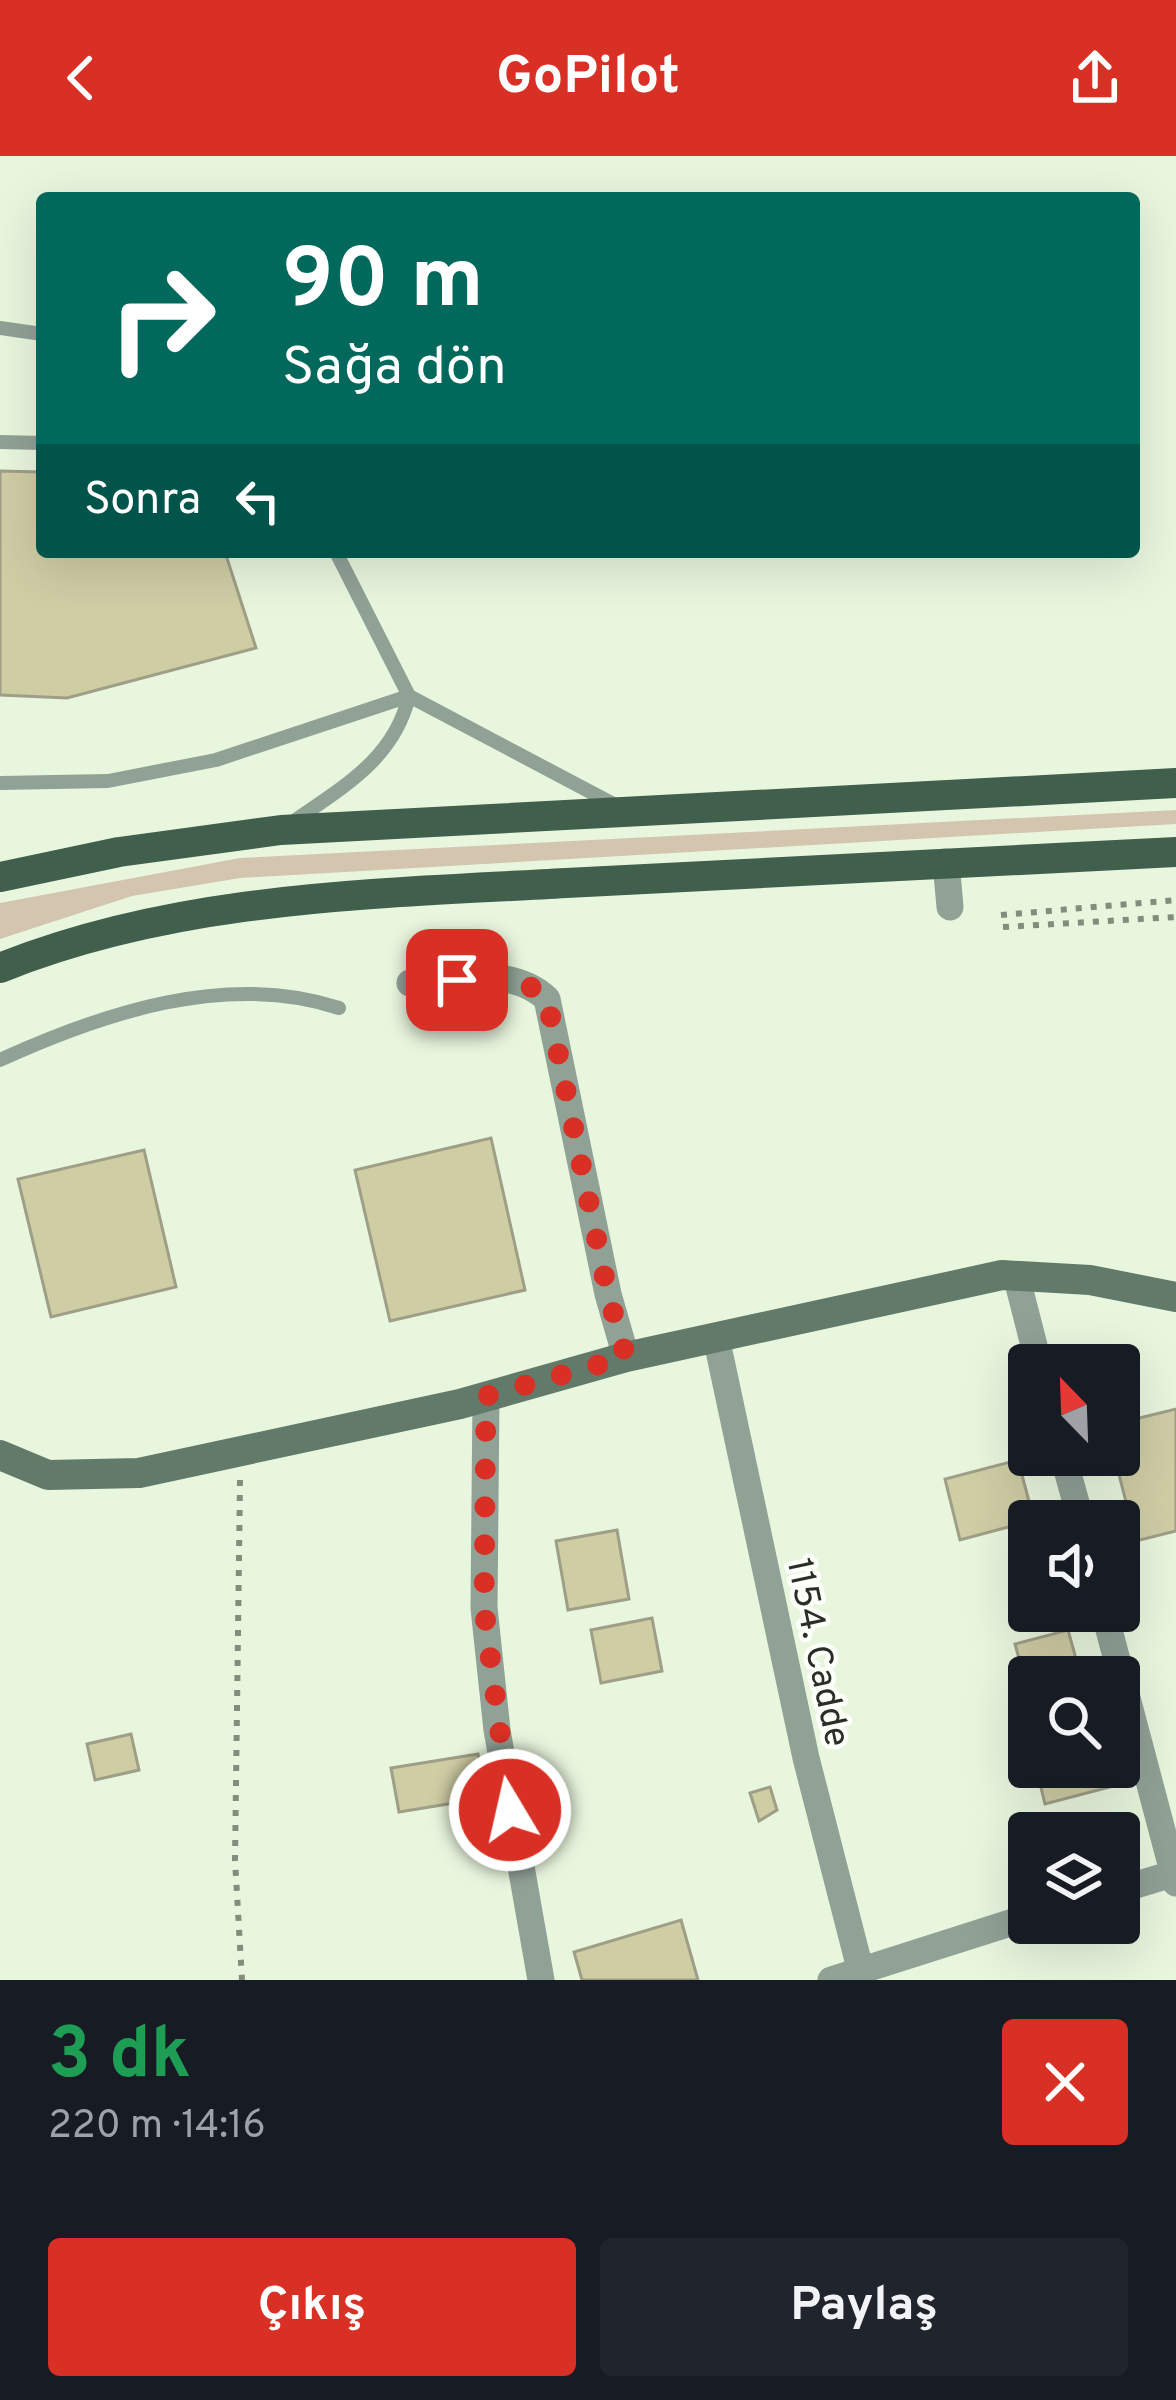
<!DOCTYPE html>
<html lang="tr">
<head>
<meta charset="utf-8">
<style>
  body { margin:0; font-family:Overpass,sans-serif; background:#20242c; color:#f1f3f6; height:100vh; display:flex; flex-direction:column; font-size:45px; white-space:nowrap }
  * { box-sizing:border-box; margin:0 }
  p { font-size:39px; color:#9ea1a6 }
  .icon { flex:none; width:66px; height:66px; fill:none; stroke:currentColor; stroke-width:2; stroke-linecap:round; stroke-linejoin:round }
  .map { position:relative; height:1824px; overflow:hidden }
  .side { display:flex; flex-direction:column; background:#171b24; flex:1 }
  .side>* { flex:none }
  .top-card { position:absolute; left:36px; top:36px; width:1104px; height:366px; border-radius:12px; box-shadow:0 12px 48px #0002; background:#00695c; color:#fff; overflow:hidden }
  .needle { width:78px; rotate:337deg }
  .controls { position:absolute; left:1008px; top:1188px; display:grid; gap:24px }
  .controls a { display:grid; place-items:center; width:132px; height:132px; border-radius:12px; background:#171b24; box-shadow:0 12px 48px #0002; font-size:60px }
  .pin { position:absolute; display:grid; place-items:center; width:102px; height:102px; color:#fff; margin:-51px; border-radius:24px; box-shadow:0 6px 18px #0006 }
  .me { position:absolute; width:132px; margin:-66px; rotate:351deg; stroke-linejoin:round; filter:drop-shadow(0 0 9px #0008) }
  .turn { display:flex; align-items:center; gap:42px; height:252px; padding:0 48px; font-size:54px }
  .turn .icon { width:156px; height:156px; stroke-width:2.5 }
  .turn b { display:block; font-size:84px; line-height:102px }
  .then { display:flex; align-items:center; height:114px; padding:0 48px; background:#0003; gap:24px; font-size:45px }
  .round { display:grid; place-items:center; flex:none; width:126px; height:126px; border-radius:12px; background:#20242c }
  .head { display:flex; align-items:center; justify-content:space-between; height:204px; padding:0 48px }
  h1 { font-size:72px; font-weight:700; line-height:90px; color:#1e9e55 }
  .primary-button { display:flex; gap:24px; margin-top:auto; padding:24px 48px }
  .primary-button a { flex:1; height:138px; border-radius:12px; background:#d93025; color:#fff; font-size:48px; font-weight:700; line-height:138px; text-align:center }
  .primary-button a+a { background:#20242c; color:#f1f3f6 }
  header { display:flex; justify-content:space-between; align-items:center; height:156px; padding:0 48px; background:#d93025; color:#fff; font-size:54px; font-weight:700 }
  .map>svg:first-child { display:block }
  .green { fill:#d3c5ae }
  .building { fill:#cfcda4; stroke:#9f9e86; stroke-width:3 }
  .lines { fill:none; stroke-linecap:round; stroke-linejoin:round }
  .path { stroke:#848d7d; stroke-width:6; stroke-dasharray:6 9; stroke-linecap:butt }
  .service { stroke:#90a196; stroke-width:14 }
  .minor { stroke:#90a196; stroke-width:27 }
  .secondary { stroke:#617a6a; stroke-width:30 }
  .primary { stroke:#405f4c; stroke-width:30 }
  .route { stroke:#d93025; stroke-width:21; stroke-dasharray:0 37.8 }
  .labels { text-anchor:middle; stroke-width:9; stroke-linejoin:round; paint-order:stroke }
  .street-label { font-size:36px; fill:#2a2f26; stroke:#fcfffa }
</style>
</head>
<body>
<header><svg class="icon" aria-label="back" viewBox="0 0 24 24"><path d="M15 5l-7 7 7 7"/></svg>GoPilot<svg class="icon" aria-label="share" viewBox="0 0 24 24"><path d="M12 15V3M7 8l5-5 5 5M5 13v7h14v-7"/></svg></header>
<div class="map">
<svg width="1176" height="1824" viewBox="0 0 1176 1824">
  <rect width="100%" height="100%" fill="#e9f6de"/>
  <!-- green -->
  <path class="green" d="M1176 654V668L240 722 132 740 0 783V747L240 702Z"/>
  <!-- building -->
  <g class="building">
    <path d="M0 315 42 316V396H225L256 492 67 542 0 539Z"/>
    <path d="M491 982 525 1134 390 1165 355 1014Z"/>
    <path d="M144 994 176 1131 51 1161 18 1023Z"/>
    <path d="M1176 1253V1375L1136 1385 1114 1299H1119V1267Z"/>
    <path d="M1018 1304 1034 1364 960 1384 945 1323Z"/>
    <path d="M617 1374 629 1443 568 1454 556 1385Z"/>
    <path d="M652 1462 662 1515 601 1527 591 1474Z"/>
    <path d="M1068 1474 1081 1521H1029V1539L1015 1488Z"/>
    <path d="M131 1578 139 1614 95 1624 87 1588Z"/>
    <path d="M478 1598 485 1642 399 1656 391 1612Z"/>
    <path d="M1036 1611H1105L1110 1631 1045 1648Z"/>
    <path d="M770 1631 777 1654 759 1665 750 1637Z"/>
    <path d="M681 1764 698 1824H582L574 1796Z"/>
  </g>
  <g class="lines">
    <!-- path -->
    <g class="path">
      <path d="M1001 759 1176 744"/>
      <path d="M1003 771 1176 761"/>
      <path d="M240 1324 235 1704 242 1824"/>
    </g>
    <!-- service -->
    <g class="service">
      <path d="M0 172 42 178"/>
      <path d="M0 286 42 287"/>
      <path d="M336 396 409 540 617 650"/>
      <path d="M0 627 108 625 216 604 409 540"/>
      <path d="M290 668C341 632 394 604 409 540"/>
      <path d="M0 904C103 857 227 815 339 852"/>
    </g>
    <!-- minor -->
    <g class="minor">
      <path d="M946 706 950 751"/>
      <path d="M410 827C456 824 511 809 547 843L608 1138 626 1201"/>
      <path d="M1016 1119 1039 1209"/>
      <path d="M716 1181 806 1602 863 1824"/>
      <path d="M486 1240 484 1452 497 1574 541 1824"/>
      <path d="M1063 1299 1081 1365"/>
      <path d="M1104 1455 1176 1727"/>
      <path d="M1119 1734 1176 1717"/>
      <path d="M831 1824 1029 1761"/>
    </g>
    <!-- secondary -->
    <path class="secondary" d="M0 1299 48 1319 139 1317 460 1248 626 1201 1002 1119 1090 1124 1176 1141"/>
    <!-- primary -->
    <g class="primary">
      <path d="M0 721 119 696 281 674 1176 627"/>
      <path d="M0 812C179 740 375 738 566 727 769 716 972 705 1176 696"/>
    </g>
  </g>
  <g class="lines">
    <!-- route -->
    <path class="route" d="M457 824C491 822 521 818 547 843L608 1138 626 1201 486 1240 484 1452 510 1654"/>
  </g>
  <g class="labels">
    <!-- street labels -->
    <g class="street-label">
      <text transform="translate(820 1496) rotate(78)" y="13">1154. Cadde</text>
    </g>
  </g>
</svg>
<div class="controls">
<a><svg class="needle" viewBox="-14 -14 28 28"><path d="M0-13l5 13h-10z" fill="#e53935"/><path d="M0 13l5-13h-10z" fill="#9ea1a6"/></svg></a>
<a><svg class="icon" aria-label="sound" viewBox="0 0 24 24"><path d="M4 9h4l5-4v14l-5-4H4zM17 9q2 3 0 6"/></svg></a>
<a><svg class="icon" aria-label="search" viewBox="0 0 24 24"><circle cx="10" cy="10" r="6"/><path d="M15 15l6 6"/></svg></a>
<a><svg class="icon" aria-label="layers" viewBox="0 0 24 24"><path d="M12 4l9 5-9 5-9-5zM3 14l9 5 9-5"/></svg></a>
</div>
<div class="pin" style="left:457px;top:824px;background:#d93025"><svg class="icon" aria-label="arrive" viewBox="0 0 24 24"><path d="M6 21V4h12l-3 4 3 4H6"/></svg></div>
<svg class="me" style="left:510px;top:1654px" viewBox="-20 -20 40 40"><circle r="17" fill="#d93025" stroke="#fff" stroke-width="3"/><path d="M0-11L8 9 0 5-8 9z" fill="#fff"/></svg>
<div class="top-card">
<div class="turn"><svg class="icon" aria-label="right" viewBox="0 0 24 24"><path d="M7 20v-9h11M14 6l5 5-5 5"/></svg><div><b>90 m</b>Sağa dön</div></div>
<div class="then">Sonra<svg class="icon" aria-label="left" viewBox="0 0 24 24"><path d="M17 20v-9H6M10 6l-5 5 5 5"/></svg></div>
</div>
</div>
<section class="side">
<div class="head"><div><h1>3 dk</h1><p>220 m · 14:16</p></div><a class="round" style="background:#d93025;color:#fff"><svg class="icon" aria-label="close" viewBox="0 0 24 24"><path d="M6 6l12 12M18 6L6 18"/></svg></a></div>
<div class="primary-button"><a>Çıkış</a><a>Paylaş</a></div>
</section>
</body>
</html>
